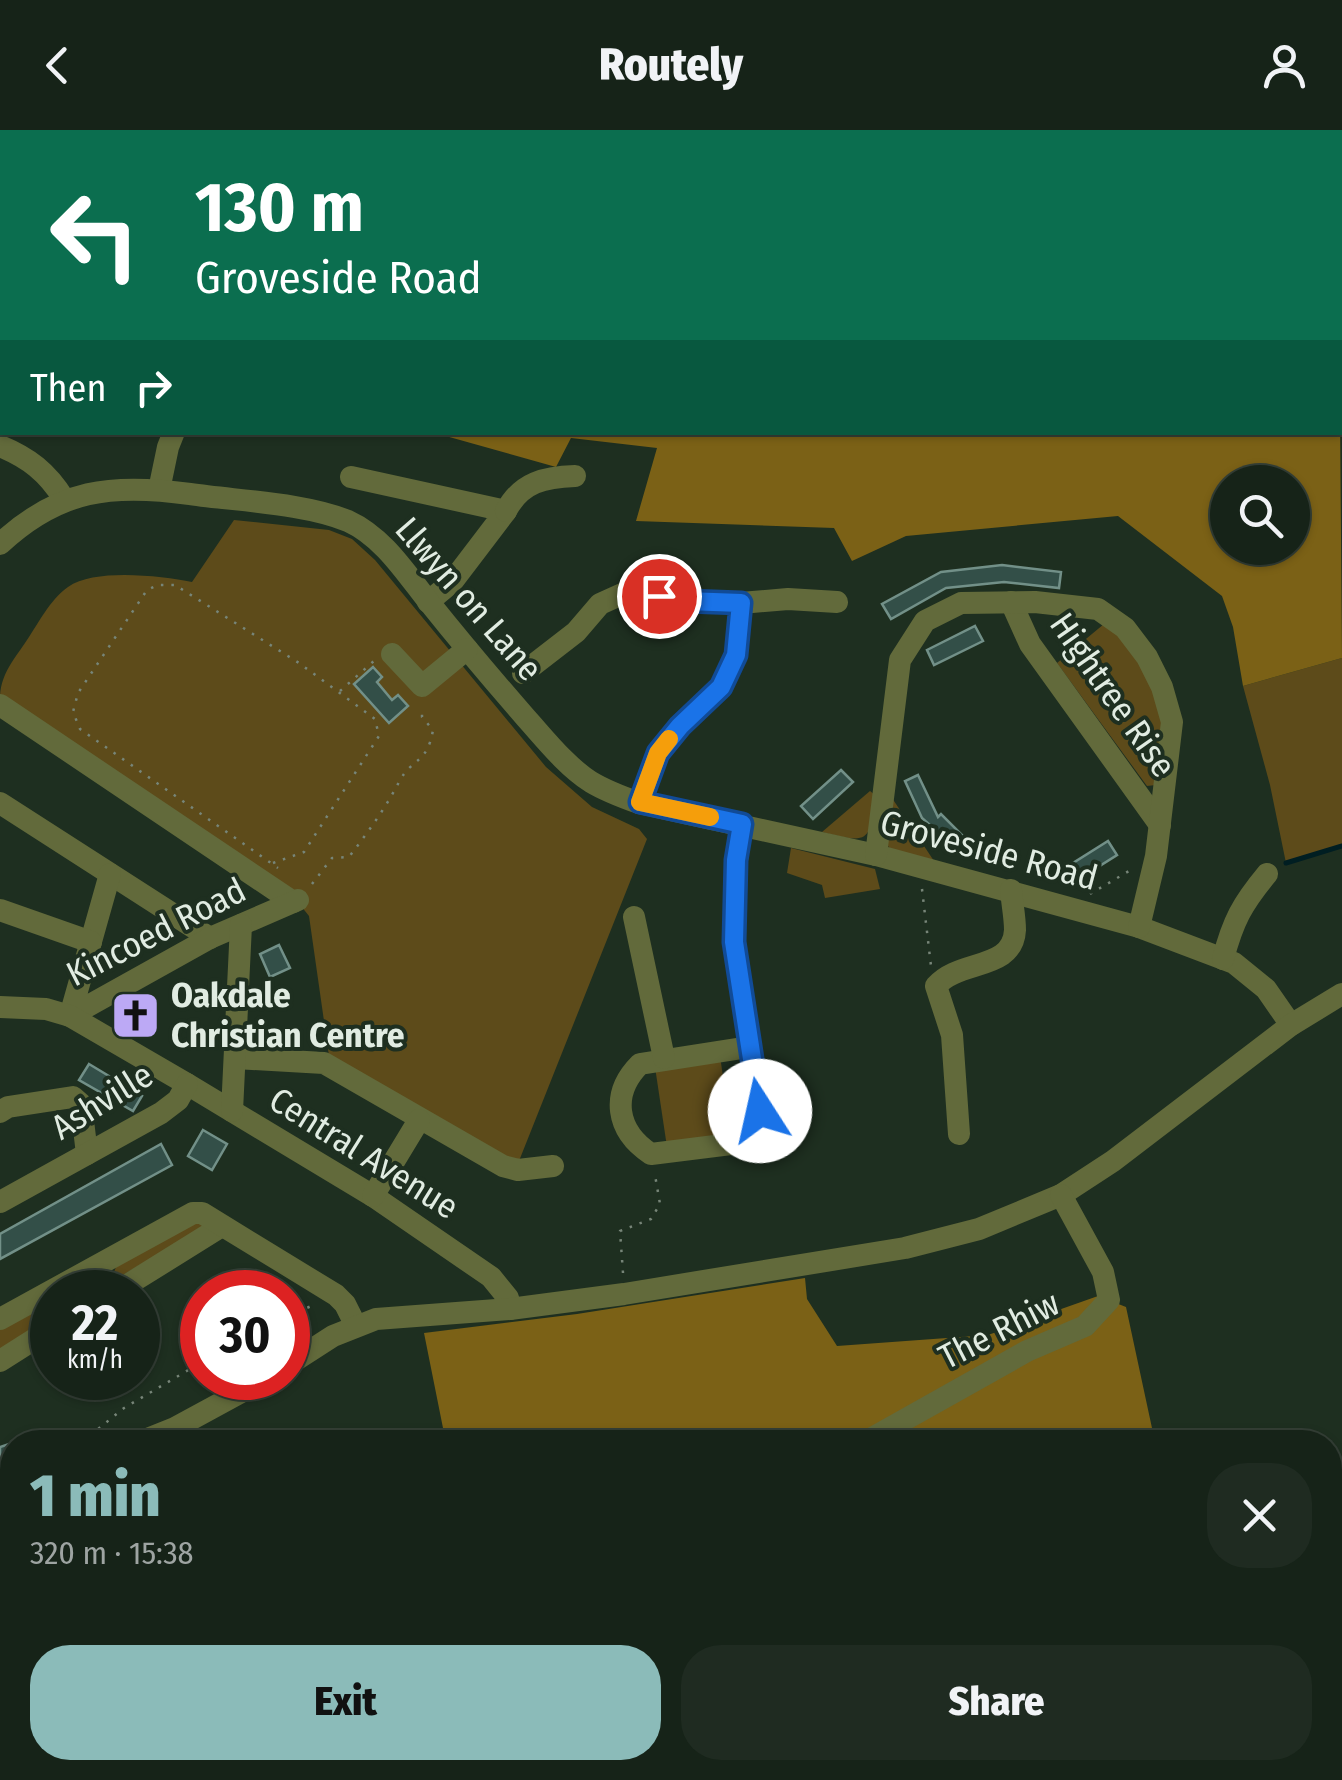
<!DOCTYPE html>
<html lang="en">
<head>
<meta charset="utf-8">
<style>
  body { margin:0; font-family:"Fira Sans Condensed",sans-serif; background:#1f2b21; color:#f1f3f6; height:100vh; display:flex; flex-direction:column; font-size:38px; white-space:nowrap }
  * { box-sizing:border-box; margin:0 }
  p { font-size:32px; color:#9ea4a2 }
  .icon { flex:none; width:55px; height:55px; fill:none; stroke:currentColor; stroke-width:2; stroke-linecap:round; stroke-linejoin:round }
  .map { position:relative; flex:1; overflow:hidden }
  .drawer { position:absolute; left:0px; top:1300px; width:1342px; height:350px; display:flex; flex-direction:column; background:#162318; border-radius:40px 40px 0 0; box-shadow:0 2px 8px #0004,0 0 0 2px #354037 }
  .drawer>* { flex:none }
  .guide { position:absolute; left:0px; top:0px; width:1342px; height:305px; box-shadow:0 2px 8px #0004,0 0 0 2px #354037; background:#0b6e4f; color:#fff; overflow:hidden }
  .fabs { position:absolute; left:1210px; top:335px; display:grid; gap:20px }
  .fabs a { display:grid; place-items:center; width:100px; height:100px; border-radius:50%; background:#162318; box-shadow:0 2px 8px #0004,0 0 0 2px #354037; font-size:50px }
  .speed { position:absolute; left:30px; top:1140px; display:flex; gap:20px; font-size:50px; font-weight:700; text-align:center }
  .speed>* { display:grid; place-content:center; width:130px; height:130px; border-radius:50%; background:#162318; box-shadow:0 2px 8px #0004,0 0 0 2px #354037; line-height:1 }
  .speed small { font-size:25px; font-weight:400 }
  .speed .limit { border:15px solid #d22; background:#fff; color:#111 }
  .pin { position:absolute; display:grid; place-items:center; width:85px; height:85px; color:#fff; margin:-42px; border:5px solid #fff; border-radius:50%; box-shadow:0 2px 10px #0007 }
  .me { position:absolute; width:110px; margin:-55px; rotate:350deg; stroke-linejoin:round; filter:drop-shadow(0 0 8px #0008) }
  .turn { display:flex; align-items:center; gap:35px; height:210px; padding:0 30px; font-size:45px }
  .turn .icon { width:130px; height:130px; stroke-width:2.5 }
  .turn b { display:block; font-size:70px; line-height:85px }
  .then { display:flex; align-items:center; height:95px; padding:0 30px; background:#0003; gap:20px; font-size:38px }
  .round { display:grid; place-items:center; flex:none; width:105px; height:105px; border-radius:40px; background:#1f2b21 }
  .summary { display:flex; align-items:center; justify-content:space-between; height:170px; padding:0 30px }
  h1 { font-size:60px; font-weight:800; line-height:75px; color:#8bbbb9 }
  .primary-button { display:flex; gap:20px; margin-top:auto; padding:20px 30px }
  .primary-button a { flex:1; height:115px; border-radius:40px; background:#8bbbb9; color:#111; font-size:40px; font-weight:800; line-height:115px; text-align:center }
  .primary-button a+a { background:#1f2b21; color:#f1f3f6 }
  header { display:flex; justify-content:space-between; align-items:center; height:130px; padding:0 30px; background:#162318; font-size:45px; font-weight:800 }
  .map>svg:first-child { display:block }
  .green { fill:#5d4b1a }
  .forest { fill:#7b6116; fill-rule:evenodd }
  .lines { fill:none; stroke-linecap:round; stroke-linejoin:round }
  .stream { stroke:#001e22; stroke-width:5 }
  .river { stroke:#001e22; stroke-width:28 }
  .building { fill:#334f48; stroke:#729088; stroke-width:2.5 }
  .path { stroke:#778578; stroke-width:2.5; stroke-dasharray:2.5 8; stroke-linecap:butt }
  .minor { stroke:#626a3b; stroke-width:22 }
  .major { stroke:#99a940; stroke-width:25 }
  .route-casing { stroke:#114b97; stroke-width:25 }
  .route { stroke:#1a73e8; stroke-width:18 }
  .slow { stroke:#f59e0b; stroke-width:18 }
  .labels { text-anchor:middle; stroke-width:8; stroke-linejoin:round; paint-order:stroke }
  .street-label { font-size:35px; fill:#e1ece2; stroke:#1e2f20 }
  .poi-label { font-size:35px; font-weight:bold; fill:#e1ece2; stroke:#1e2f20; text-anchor:start }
</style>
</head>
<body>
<header><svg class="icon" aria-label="back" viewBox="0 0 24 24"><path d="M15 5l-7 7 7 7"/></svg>Routely<svg class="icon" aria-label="person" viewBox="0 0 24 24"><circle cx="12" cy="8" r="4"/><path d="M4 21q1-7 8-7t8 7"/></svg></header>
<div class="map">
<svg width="1342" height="1650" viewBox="0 0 1342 1650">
  <rect width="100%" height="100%" fill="#1e2f20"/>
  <!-- green -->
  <g class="green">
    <path d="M234 390 329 400 352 409 375 430 546 637 592 677 639 699 647 709 519 1031 506 1028 329 926 309 786 289 761 0 569C0 546 12 532 25 513 37 496 50 469 68 457 95 438 161 446 192 452Z"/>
    <path d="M1104 494C1138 517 1163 559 1163 600 1164 618 1159 637 1156 655L1147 656 1057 533Z"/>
    <path d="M1342 528V716L1286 733 1270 655 1243 556Z"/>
    <path d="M870 661 875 665C870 713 869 714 822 702Z"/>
    <path d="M888 662 934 731 892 721 884 711Z"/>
    <path d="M791 718 875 739 880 759 825 768 822 755 787 743Z"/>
    <path d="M720 926 732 1008 667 1017 655 937Z"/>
    <path d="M194 1087 203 1094 198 1101 121 1146 114 1142 120 1127Z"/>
    <path d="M38 1179 41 1187 39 1196 0 1219V1195Z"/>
  </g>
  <!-- forest -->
  <g class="forest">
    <path d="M1340 282 1342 528 1243 556 1233 497 1222 466 1118 386 906 406 852 431 834 398 636 391 657 318 571 308 556 337 435 303 1340 302ZM1228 352H1292V418H1228Z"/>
    <path d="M805 1148 807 1169 837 1216 988 1205 1098 1166 1126 1177 1155 1312H427L443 1298 424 1203 577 1184Z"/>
    <path d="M1330 1497H1342V1650L1291 1638H1330Z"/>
    <path d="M12 1561V1638H153L131 1650H0V1566Z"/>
    <path d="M351 1638H617L599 1650H345L342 1644Z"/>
    <path d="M699 1638H833L823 1650H710L708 1644Z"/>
  </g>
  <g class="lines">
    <!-- stream -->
    <path class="stream" d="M1286 733 1342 716"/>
    <!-- river -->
    <g class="river">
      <path d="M1330 1629 1342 1632"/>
      <path d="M838 1650 846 1638"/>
    </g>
  </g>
  <!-- building -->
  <g class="building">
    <path d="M1002 435 1061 442 1059 458 1004 452 946 458 891 489 882 474 941 442Z"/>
    <path d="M975 496 983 511 934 535 927 520Z"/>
    <path d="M373 537 382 547 377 552 392 570 398 565 408 576 389 593 354 554Z"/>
    <path d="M841 640 853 652 813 689 801 676Z"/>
    <path d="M918 645 938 687 941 684 966 709 957 719 922 688 905 651Z"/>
    <path d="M1108 711 1117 725 1071 754 1062 740Z"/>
    <path d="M279 815 290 838 270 847 260 824Z"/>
    <path d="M89 934 142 966 133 981 79 950Z"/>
    <path d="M203 1000 227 1014 212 1040 188 1026Z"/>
    <path d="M161 1014 172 1035 0 1129V1104Z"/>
    <path d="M12 1313V1336L0 1341V1317Z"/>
  </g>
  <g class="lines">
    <!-- path -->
    <g class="path">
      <path d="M1340 100H1342"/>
      <path d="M340 561 375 530"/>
      <path d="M273 733 304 722 379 606 375 589 299 533 175 455H158L147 460 78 563 73 582 80 599 278 738"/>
      <path d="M312 754 332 728 349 727C368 702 385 679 399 652 412 627 427 635 433 600L422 587V577"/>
      <path d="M922 759 931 836"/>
      <path d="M1090 764 1129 741 1133 746"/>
      <path d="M623 1143 620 1101 651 1089 660 1074 655 1045"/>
      <path d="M288 1186 316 1174"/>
      <path d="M82 1312 124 1278 202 1232"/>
      <path d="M1330 1588 1342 1583"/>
      <path d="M311 1650 332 1638"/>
    </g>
    <!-- minor -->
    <g class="minor">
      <path d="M0 316C29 328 47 342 64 369"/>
      <path d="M351 347 506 381 452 452 428 472"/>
      <path d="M159 360 168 317 174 302"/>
      <path d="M506 381C521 352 545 347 575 346"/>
      <path d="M0 414C59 359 112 353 190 364 237 371 305 373 348 391 383 407 405 442 428 471 460 511 492 549 526 588 545 609 566 636 591 652 606 661 622 667 639 673L876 725 1139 797 1234 833 1266 859 1291 895"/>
      <path d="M1011 472 1030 514 1160 695"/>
      <path d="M741 473 788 469 837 472"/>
      <path d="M392 524 422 556 467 519"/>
      <path d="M523 543 576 502 600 474 631 460 686 471 741 473 736 525 721 557 680 595 659 623 639 673"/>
      <path d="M0 575 293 772"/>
      <path d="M0 673 210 808"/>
      <path d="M742 694 737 730 734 812 760 981 752 1001 739 1013 651 1024C616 1001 610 964 640 934L749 917"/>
      <path d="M876 725 900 530 925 491 961 473 1035 472 1098 479 1125 498 1147 527 1162 557 1172 592 1156 726 1139 797"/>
      <path d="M110 744 70 886 210 808 298 770"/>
      <path d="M0 780 91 812"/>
      <path d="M634 787 664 928"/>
      <path d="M1223 829C1233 791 1242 774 1267 744"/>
      <path d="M0 877 46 879 70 886 187 954 373 1066 491 1147 508 1168 510 1179"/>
      <path d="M235 928 324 933 503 1036 518 1040 553 1036"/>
      <path d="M232 981 241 795"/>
      <path d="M0 982 8 977 73 967 81 974 87 1024"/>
      <path d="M959 1004 952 905 936 856C959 829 1013 841 1015 800 1015 787 1012 773 1011 760"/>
      <path d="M373 1066 419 990"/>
      <path d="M0 1072 161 983 178 970 187 954"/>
      <path d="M116 1162 222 1096"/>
      <path d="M0 1189 193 1083H202L336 1165 345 1174 355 1194"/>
      <path d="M0 1231 52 1198"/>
      <path d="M288 1235 333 1206 376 1189 510 1179 624 1164 905 1118 979 1099 1061 1065 1113 1031 1291 895 1342 864"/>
      <path d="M140 1312 175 1298 267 1248"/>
      <path d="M865 1312 1027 1221 1085 1196 1109 1170 1103 1142 1061 1065"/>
      <path d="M0 1358 12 1355"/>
      <path d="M116 1650 138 1638"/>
      <path d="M454 1650 462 1638"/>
    </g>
    <!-- major -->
    <g class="major">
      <path d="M1330 1468 1342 1469"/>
      <path d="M273 1650 292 1638"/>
    </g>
  </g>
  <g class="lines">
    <defs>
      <path id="route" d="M659 466 686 471 741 473 736 525 721 557 680 596 658 623 640 672 742 694 736 730 734 812 760 981"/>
    </defs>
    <!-- route casing -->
    <use href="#route" class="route-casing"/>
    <!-- route -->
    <use href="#route" class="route"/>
    <!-- slow -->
    <path class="slow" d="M669 609 658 623 640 672 710 687"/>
  </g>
  <!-- icons -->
  <defs>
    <symbol id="church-square" viewBox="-11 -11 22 22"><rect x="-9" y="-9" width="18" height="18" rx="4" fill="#bca9f5" stroke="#1e2f20"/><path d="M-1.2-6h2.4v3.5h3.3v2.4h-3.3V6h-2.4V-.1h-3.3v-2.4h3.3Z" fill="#111"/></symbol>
  </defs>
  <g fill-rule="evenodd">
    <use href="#church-square" x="108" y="858" width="55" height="55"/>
  </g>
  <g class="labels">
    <!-- street labels -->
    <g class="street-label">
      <text transform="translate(469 469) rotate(49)" y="12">Llwyn on Lane</text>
      <text transform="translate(1113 565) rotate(55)" y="12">Hightree Rise</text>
      <text transform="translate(989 720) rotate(15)" y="12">Groveside Road</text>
      <text transform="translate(156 802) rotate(-27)" y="12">Kincoed Road</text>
      <text transform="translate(102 971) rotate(-32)" y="12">Ashville</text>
      <text transform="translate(364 1023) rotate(32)" y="12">Central Avenue</text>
      <text transform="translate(999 1200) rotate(-27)" y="12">The Rhiw</text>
    </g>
    <!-- poi labels -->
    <g class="poi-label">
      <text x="171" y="877">Oakdale<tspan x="171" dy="40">Christian Centre</tspan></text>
    </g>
  </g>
</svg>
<div class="fabs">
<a><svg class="icon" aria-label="search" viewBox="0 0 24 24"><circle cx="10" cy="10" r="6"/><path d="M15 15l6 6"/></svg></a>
</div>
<div class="speed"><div>22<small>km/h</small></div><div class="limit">30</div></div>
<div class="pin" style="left:659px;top:466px;background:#d93025"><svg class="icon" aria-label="arrive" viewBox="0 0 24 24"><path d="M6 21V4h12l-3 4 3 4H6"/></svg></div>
<svg class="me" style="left:760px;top:981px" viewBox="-20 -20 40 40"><circle r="19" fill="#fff"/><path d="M0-13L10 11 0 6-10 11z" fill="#1a73e8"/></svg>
<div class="guide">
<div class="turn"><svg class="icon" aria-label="left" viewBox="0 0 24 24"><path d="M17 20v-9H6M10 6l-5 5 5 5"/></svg><div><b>130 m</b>Groveside Road</div></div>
<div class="then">Then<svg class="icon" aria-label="right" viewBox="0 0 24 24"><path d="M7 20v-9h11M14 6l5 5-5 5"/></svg></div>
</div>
<section class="drawer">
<div class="summary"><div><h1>1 min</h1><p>320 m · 15:38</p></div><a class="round"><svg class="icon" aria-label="close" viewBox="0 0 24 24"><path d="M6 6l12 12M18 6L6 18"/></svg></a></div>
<div class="primary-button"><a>Exit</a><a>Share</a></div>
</section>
</div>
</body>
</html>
